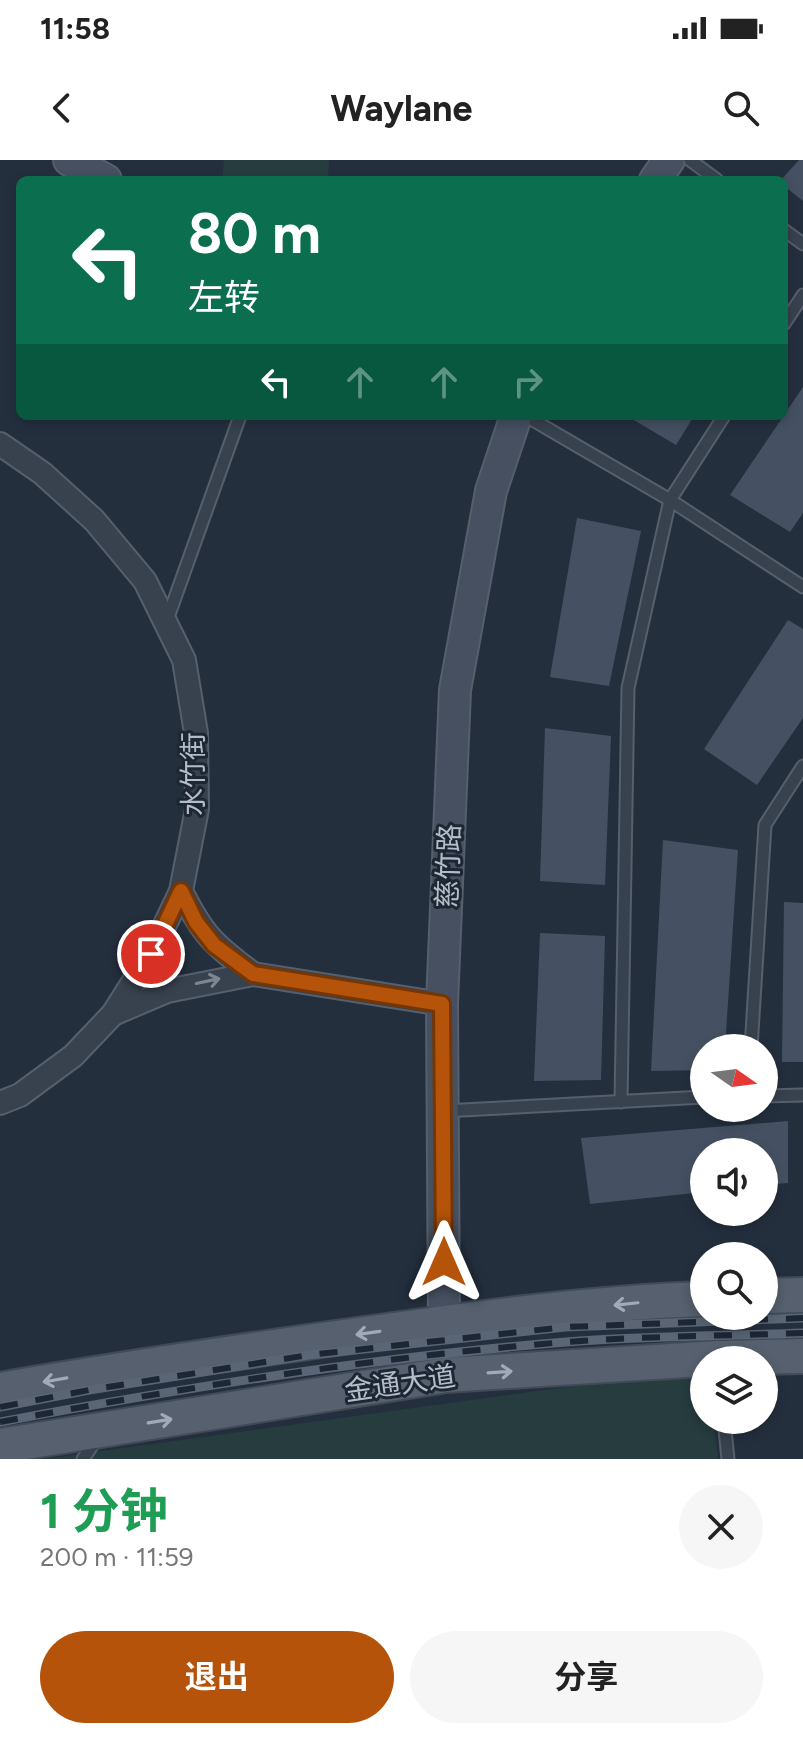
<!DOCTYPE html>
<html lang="zh">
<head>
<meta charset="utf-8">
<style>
  body { margin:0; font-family:Figtree,"Noto Sans SC",sans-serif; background:#f6f6f6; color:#222; height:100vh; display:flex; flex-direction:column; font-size:30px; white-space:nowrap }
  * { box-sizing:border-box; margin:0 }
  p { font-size:26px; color:#767676 }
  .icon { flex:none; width:44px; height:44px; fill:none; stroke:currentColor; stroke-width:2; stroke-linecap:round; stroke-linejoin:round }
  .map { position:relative; height:1299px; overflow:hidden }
  .panel { display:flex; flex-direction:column; background:#fff; flex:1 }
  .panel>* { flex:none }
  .hud { position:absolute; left:16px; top:16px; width:772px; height:244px; border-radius:12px; box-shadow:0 4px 12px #0003; background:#0b6e4f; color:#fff; overflow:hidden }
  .needle { width:52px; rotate:104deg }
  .buttons { position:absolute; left:690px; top:874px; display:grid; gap:16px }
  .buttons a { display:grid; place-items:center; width:88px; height:88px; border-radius:50%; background:#fff; box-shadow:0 4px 12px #0003; font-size:40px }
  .pin { position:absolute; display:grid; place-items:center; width:68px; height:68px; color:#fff; margin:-34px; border:4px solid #fff; border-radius:50%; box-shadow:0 2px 8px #0007 }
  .me { position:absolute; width:88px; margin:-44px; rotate:0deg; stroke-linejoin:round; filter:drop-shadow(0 0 6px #0008) }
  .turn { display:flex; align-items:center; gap:28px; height:168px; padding:0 40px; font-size:36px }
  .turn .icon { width:104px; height:104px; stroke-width:2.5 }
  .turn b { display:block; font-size:56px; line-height:68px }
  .lanes { display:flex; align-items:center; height:76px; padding:0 40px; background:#0003; justify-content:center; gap:40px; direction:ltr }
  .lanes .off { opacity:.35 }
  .round { display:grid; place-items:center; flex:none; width:84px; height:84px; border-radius:42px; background:#f6f6f6 }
  .overview { display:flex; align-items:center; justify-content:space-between; height:136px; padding:0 40px }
  h1 { font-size:48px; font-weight:700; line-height:60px; color:#1e9e55 }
  .cta { display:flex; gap:16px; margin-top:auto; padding:16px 40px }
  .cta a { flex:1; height:92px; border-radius:48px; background:#b45309; color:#fff; font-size:32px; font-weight:700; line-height:92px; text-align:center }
  .cta a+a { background:#f6f6f6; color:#222 }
  .status { display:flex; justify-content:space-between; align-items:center; height:56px; padding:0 40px; background:#fff; direction:ltr }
  .status svg { height:22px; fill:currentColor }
  header { display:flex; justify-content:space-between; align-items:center; height:104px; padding:0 40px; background:#fff; font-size:36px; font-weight:700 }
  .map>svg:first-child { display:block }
  .green { fill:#263c3f }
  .building { fill:#455162 }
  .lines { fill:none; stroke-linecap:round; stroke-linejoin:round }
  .lane-casing { stroke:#565f6c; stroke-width:15 }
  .street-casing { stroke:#565f6c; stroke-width:26 }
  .secondary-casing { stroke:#565f6c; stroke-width:34 }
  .primary-casing { stroke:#414a57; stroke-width:38 }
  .lane { stroke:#38414e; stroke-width:11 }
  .street { stroke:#38414e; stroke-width:22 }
  .secondary { stroke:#465061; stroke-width:30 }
  .primary { stroke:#56606e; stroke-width:34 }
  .rail-casing { stroke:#5a6575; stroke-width:9 }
  .rail { stroke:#1d2633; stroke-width:6; stroke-dasharray:18; stroke-linecap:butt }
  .oneway { stroke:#7c8592 }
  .oneway2 { stroke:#a1aab7 }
  .route-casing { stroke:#753606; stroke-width:20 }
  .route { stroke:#b45309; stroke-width:14 }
  .labels { text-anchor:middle; stroke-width:6; stroke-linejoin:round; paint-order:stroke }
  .street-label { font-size:28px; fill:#b4bcc9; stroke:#1d2633 }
</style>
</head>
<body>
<div class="status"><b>11:58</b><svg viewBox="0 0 49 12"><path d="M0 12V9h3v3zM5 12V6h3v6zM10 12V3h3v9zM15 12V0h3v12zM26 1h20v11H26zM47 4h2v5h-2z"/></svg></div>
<header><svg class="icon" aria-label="back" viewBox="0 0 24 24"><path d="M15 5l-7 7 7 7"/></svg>Waylane<svg class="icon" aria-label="search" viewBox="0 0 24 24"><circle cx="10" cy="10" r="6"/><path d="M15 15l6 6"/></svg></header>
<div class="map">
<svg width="803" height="1299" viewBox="0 0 803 1299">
  <rect width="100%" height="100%" fill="#242f3e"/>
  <!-- green -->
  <g class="green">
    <path d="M224 0H329L328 20H222Z"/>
    <path d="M704 1208V1260H714L718 1299H43Z"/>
  </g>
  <!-- building -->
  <g class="building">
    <path d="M799 0H803V41L784 26V20H781Z"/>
    <path d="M803 227V353L790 372 730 335Z"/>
    <path d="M627 256H694L676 285Z"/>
    <path d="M577 358 641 371 609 526 550 517Z"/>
    <path d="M788 460 803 469V558L757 625 704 589Z"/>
    <path d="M545 568 611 576 605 725 540 721Z"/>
    <path d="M663 680 738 690 725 888H704V910L651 911Z"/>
    <path d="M784 742 803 743V902H782Z"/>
    <path d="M540 773 605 776 601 920 534 921Z"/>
    <path d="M788 961V1023L764 1025V992H704V1032L590 1044 581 978Z"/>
  </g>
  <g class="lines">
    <defs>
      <g id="lane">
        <path d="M690 0 717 20"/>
        <path d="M784 70 803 84"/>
        <path d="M784 164 803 135"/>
        <path d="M526 256 670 340 803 427"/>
        <path d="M166 463 240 256"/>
        <path d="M751 888 765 665 803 606"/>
        <path d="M764 936 803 935"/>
        <path d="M621 942 628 528 670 340 724 256"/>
        <path d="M443 951 704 937"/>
        <path d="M724 1260 728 1299"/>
        <path d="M83 1299 98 1277"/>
      </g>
      <g id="street">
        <path d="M0 284 42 313 94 360 145 421 184 500 196 573 197 649 181 731 151 794 113 854 73 896 20 935 0 943"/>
        <path d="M181 731C203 775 214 785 253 814"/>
        <path d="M113 854 167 831 253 814 442 844"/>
      </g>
      <g id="secondary">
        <path d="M69 0 106 20"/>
        <path d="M655 20 669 0"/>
        <path d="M444 1162 442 844 455 530 491 331 516 256"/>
      </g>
      <g id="primary">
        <path d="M764 1136 803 1135"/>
        <path d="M0 1230C112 1210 224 1194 336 1178 458 1161 581 1143 704 1139"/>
        <path d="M0 1286 446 1215 719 1198 803 1196"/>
      </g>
    </defs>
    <!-- lane casing -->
    <use href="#lane" class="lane-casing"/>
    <!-- street casing -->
    <use href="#street" class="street-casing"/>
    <!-- secondary casing -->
    <use href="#secondary" class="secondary-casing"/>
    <!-- primary casing -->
    <use href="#primary" class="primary-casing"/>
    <!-- lane -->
    <use href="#lane" class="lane"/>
    <!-- street -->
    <use href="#street" class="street"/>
    <!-- secondary -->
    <use href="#secondary" class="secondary"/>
    <!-- primary -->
    <use href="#primary" class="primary"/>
    <defs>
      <g id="rail">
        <path d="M0 1247 89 1230 309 1195 565 1167 803 1158"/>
        <path d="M0 1262C187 1227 376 1197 566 1182 645 1176 724 1176 803 1173"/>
      </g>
    </defs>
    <!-- rail casing -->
    <use href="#rail" class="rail-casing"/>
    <!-- rail -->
    <use href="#rail" class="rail"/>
  </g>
  <!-- one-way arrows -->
  <defs><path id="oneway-shaft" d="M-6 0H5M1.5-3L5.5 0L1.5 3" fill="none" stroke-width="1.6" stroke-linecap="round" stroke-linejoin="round" transform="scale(2)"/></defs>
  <use class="oneway" href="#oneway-shaft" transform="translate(208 821) rotate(-12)"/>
  <g class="oneway2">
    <use href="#oneway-shaft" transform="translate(626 1144) rotate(174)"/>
    <use href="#oneway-shaft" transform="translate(368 1173) rotate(172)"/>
    <use href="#oneway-shaft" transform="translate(500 1212) rotate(-4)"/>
    <use href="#oneway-shaft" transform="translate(55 1220) rotate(170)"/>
    <use href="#oneway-shaft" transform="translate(160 1261) rotate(-9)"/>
  </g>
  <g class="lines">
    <defs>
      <path id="route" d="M151 794 181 731 196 762 214 785 253 814 442 844 444 1102"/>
    </defs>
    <!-- route casing -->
    <use href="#route" class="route-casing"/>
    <!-- route -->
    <use href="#route" class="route"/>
  </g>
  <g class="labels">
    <!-- street labels -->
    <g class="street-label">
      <text transform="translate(193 614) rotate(-90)" y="10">水竹街</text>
      <text transform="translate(448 706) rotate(-88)" y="10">慈竹路</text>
      <text transform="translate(400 1223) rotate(-8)" y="10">金通大道</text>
    </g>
  </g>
</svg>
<div class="buttons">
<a><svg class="needle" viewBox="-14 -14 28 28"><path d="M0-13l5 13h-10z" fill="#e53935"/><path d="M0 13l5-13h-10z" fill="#767676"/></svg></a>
<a><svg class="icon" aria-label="sound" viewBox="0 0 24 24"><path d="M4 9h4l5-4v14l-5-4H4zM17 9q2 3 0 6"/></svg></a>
<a><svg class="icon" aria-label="search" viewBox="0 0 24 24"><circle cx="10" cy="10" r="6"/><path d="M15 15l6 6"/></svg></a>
<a><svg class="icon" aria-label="layers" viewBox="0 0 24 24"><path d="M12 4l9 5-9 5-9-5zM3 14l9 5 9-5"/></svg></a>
</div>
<div class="pin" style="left:151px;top:794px;background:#d93025"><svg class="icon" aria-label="arrive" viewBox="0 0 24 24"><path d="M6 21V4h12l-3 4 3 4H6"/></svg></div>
<svg class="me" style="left:444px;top:1102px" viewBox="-20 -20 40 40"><path d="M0-17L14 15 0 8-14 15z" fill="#b45309" stroke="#fff" stroke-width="4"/></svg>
<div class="hud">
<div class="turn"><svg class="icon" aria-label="left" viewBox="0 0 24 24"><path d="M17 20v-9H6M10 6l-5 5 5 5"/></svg><div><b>80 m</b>左转</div></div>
<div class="lanes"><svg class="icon" aria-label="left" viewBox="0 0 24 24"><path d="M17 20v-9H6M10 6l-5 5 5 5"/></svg><svg class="icon off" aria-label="ahead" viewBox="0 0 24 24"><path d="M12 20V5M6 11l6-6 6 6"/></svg><svg class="icon off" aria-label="ahead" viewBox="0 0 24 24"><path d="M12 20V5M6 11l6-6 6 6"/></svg><svg class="icon off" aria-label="right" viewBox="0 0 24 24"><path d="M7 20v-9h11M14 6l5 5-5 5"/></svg></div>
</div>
</div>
<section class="panel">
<div class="overview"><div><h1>1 分钟</h1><p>200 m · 11:59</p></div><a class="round"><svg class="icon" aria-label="close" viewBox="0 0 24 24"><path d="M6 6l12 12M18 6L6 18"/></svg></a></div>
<div class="cta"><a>退出</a><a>分享</a></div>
</section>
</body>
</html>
